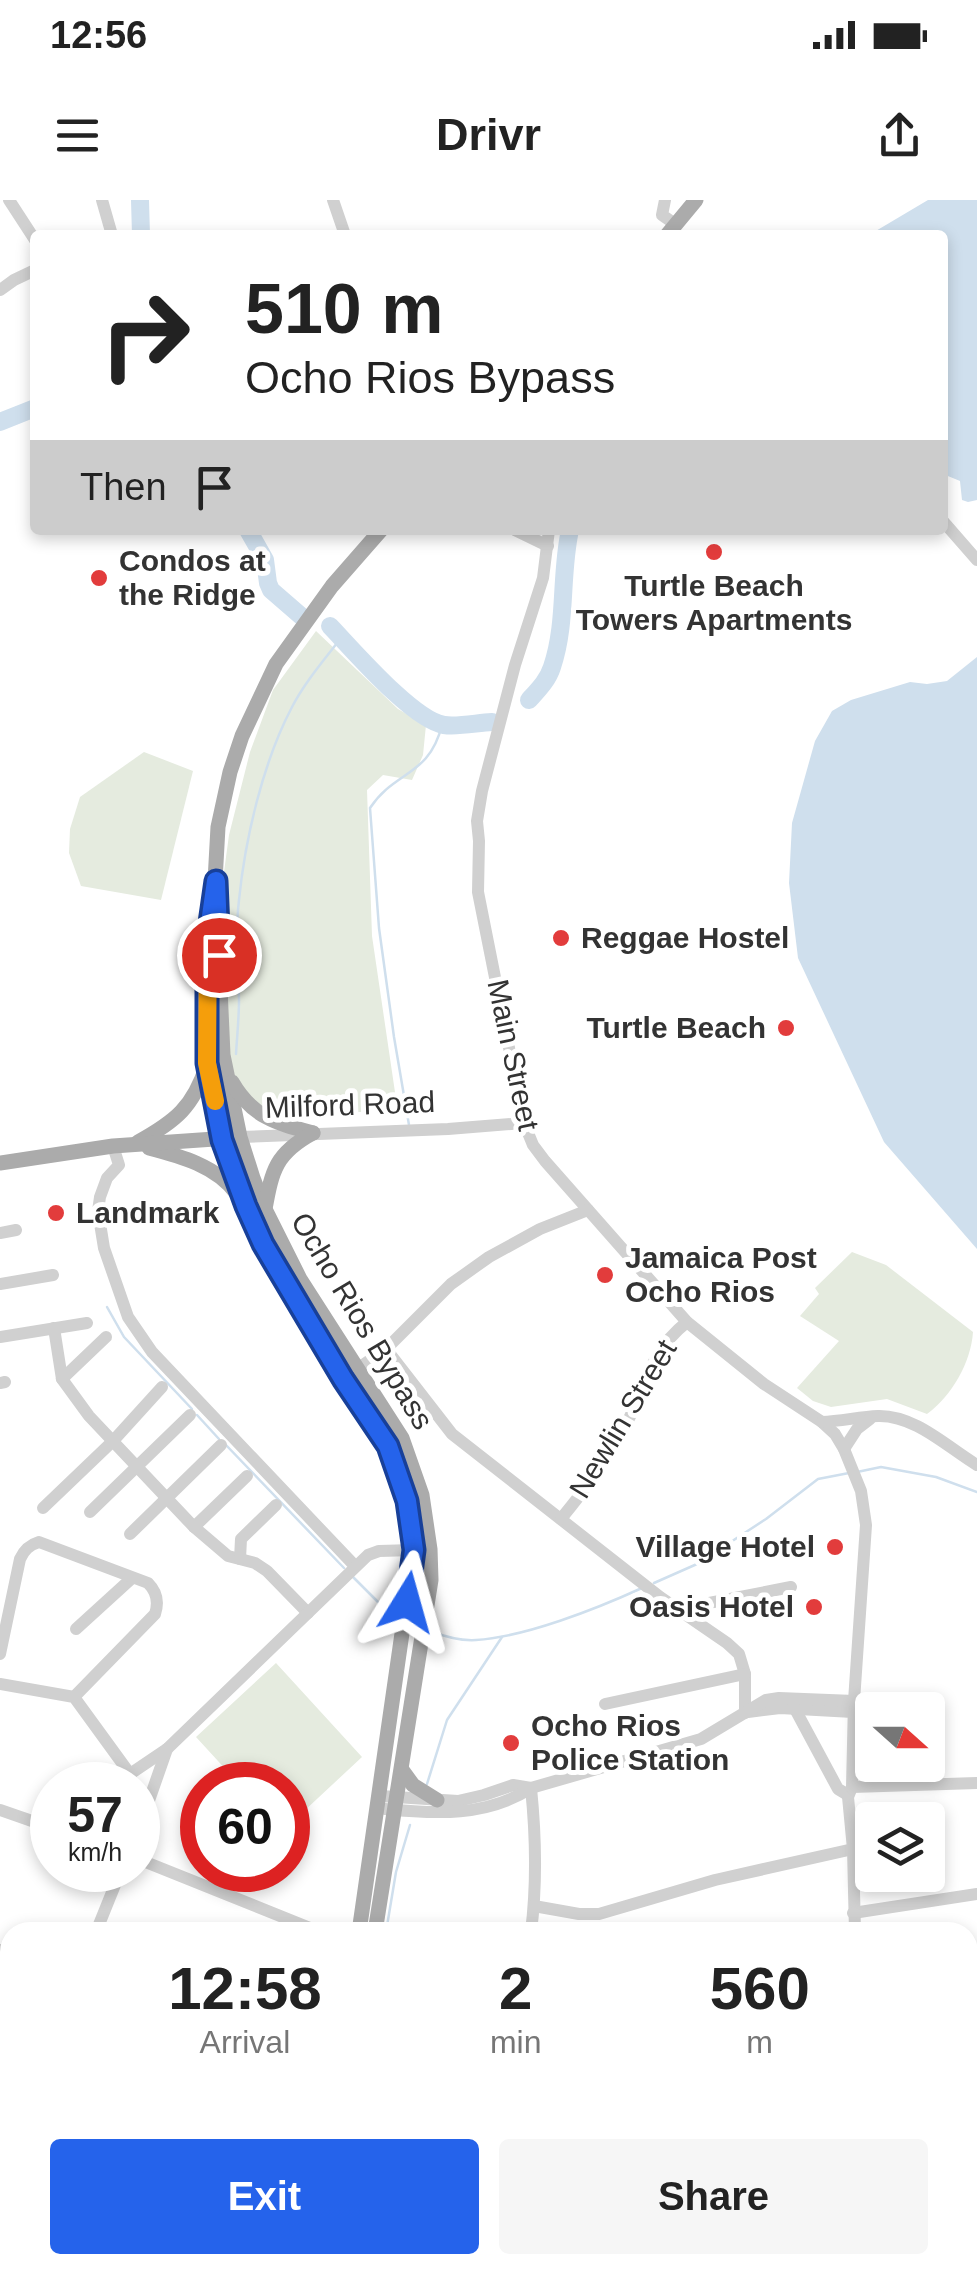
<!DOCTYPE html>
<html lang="en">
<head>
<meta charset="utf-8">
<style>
  body { margin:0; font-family:Arial,sans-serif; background:#f6f6f6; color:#222; height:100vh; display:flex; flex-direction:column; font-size:38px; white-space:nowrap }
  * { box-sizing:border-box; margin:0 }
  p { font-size:32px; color:#767676 }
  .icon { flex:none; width:55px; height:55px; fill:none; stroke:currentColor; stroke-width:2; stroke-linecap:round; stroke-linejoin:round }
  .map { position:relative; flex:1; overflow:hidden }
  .panel { position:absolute; left:0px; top:1722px; width:978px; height:352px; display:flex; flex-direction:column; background:#fff; border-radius:30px 30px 0 0; box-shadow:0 5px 15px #0003 }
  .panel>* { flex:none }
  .top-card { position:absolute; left:30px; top:30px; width:918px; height:305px; border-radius:10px; box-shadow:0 5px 15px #0003; background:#fff; color:#222; overflow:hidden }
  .needle { width:65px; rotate:111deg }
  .tools { position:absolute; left:855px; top:1492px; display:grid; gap:20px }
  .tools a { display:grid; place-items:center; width:90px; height:90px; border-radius:10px; background:#fff; box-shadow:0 5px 15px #0003; font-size:50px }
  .speed { position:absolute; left:30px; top:1562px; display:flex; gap:20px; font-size:50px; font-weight:700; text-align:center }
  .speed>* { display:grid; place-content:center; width:130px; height:130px; border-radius:50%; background:#fff; box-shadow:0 5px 15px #0003; line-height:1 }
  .speed small { font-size:25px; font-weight:400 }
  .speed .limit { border:15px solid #d22; background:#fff; color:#111 }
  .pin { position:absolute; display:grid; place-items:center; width:85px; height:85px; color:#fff; margin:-42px; border:5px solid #fff; border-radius:50%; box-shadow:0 2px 10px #0007 }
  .me { position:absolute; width:110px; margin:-55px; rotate:8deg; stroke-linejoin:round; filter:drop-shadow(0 0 8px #0008) }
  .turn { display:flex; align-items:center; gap:35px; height:210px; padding:0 50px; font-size:45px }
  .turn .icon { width:130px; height:130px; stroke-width:2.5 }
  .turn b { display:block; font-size:70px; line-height:85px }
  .then { display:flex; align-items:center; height:95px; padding:0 50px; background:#0003; gap:20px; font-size:38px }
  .eta { display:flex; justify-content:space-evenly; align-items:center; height:170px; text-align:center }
  .eta b { font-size:60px; font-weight:800; line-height:70px }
  .primary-button { display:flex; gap:20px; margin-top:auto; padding:20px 50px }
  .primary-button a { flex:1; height:115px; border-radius:10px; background:#2563eb; color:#fff; font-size:40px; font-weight:800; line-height:115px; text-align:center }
  .primary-button a+a { background:#f6f6f6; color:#222 }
  .status { display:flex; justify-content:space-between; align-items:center; height:70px; padding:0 50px; background:#fff; direction:ltr }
  .status svg { height:28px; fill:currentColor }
  header { display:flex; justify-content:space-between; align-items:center; height:130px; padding:0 50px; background:#fff; font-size:45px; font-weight:800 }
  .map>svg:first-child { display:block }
  .green { fill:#e5ebdf }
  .water { fill:#cfdfed }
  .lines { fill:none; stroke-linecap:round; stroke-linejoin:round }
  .stream { stroke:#cfdfed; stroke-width:2.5 }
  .river { stroke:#cfdfed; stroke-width:18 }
  .minor { stroke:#d0d0d0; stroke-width:12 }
  .major { stroke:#ababab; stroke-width:15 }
  .route-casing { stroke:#184099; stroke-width:25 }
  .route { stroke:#2563eb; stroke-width:18 }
  .slow { stroke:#f59e0b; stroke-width:18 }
  .poi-dot { fill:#e23c3c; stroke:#fff; stroke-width:4 }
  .labels { text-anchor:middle; stroke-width:10; stroke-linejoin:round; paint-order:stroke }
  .poi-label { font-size:30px; font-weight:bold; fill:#333; stroke:#fff; text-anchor:start }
  .street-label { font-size:30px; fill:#333; stroke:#fff }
</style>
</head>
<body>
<div class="status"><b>12:56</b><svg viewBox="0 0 49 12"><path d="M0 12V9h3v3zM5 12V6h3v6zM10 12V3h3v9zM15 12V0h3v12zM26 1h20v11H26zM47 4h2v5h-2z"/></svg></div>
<header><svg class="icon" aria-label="menu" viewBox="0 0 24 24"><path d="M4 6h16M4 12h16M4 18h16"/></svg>Drivr<svg class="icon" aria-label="share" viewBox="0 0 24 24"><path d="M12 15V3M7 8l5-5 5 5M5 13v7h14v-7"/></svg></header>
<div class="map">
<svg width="977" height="2073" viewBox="0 0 977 2073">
  <rect width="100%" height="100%" fill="#fff"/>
  <!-- green -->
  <g class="green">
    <path d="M316 431 398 509 426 525 423 555 412 580 383 575 367 590 372 736 396 899C373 914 362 912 335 913 280 916 248 916 225 857L218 716 229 635 250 552 273 490Z"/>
    <path d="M144 552 193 571 161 700 81 686 69 653 70 629 80 597Z"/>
    <path d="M852 1052 886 1065 973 1132C971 1162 952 1196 927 1214L887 1199 831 1207 813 1201 797 1188 839 1141 800 1116 819 1094 815 1088Z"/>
    <path d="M276 1463 362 1557 288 1626V1585H240L196 1537Z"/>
  </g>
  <!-- water -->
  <g class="water">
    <path d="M928 0H977V300L968 302 962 300 960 281 943 274 942 35H869Z"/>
    <path d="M977 457V1049L884 942 798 758 789 683 792 623 815 541 832 511 851 500 910 482 927 484 947 481Z"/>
  </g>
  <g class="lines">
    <!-- stream -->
    <g class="stream">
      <path d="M236 854C237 837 239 818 239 800 238 767 235 733 239 700 245 639 263 562 292 507 305 482 324 460 341 438"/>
      <path d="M409 925 394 837 379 728 370 608C395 570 429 577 442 525"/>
      <path d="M107 1107 124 1137 192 1209"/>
      <path d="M197 1215 219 1239"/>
      <path d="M225 1244 344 1368"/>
      <path d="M857 1272 881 1267 936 1277 977 1292"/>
      <path d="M353 1377 388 1412 399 1417"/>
      <path d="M654 1383 697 1364 766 1319 818 1279 849 1273"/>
      <path d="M430 1431C443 1436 461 1441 476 1440 525 1437 596 1409 642 1388"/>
      <path d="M427 1584 447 1520 502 1437"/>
      <path d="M386 1732 396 1672 410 1625"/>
      <path d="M332 2073 334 2065"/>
    </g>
    <!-- river -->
    <g class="river">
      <path d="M140 0 141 35"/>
      <path d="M0 222 35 208"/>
      <path d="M248 330 265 360 268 383 271 390 301 416"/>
      <path d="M330 426C353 450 413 520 444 525 458 527 476 523 492 522"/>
      <path d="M529 500C538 490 548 480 552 467 567 423 560 375 570 330"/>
    </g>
    <!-- minor -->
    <g class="minor">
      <path d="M9 0 35 40"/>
      <path d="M102 0 112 35"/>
      <path d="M333 0 345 35"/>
      <path d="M665 0 662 15 675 24"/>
      <path d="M0 90 14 80 35 70"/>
      <path d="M942 320 977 360"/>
      <path d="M515 330 548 346"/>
      <path d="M549 330 543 378 515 465 482 591 477 621 479 641 478 692 524 923 533 945 545 961 687 1122 764 1184 822 1222 835 1234 844 1249 861 1291 866 1325 854 1501 852 1587 848 1597 853 1649 855 1732"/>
      <path d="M240 937 448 929 524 923"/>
      <path d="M113 946 119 965 107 978 100 997 98 1011 104 1048 128 1117 152 1152 355 1366"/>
      <path d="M0 1033 16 1030"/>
      <path d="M0 1084 53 1075"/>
      <path d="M54 1128 62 1179"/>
      <path d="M0 1137 87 1123"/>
      <path d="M106 1137 62 1179 89 1216 194 1327 228 1356 255 1363 267 1371 308 1413"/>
      <path d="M386 1149 452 1234 660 1397 727 1443 739 1454 745 1474V1513"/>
      <path d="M343 1179 386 1149 451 1084 489 1057 540 1029 588 1010"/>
      <path d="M0 1183 5 1182"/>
      <path d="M822 1222C841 1221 860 1217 878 1216 915 1215 947 1247 977 1265"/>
      <path d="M844 1249 857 1229 870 1219"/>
      <path d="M43 1308 113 1241 162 1187"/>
      <path d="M90 1312 190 1215"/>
      <path d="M561 1319C584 1290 607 1262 624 1229 646 1187 648 1153 687 1122"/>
      <path d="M194 1327 247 1276"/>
      <path d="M130 1334 221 1245"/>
      <path d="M240 1359 241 1339 276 1305"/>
      <path d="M678 1409 791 1387"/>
      <path d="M76 1429 132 1378"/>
      <path d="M0 1454 20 1359C24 1350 29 1345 39 1342L148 1383C157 1392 159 1402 155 1414L74 1497"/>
      <path d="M0 1484 74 1497 130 1574"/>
      <path d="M605 1504 745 1474"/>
      <path d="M795 1509 838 1589 848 1595"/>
      <path d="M748 1512 780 1508 853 1512"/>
      <path d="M118 1585 130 1574 167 1549 368 1355 379 1351 414 1350"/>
      <path d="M852 1587 977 1583"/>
      <path d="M531 1588C536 1637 537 1684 531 1732"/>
      <path d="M380 1596 458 1601 484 1595 513 1585 531 1588"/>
      <path d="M385 1609C435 1614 487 1617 531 1588L701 1539 766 1500 779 1498 854 1501"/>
      <path d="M0 1610 52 1628"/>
      <path d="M138 1632 167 1549"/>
      <path d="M138 1659 320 1732"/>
      <path d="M534 1706 579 1714H599L715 1680 853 1649"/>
      <path d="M853 1713 977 1694"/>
      <path d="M96 1732 121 1670"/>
      <path d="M0 1750 10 1754"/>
      <path d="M0 1868 10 1872"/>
      <path d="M0 1961 10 1940"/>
      <path d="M968 2012 977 2013"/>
      <path d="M218 2065 238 2073"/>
      <path d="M639 2065V2073"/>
      <path d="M75 2073 79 2065"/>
      <path d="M347 2073 348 2065"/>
      <path d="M853 2073 882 2066"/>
    </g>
    <!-- major -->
    <g class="major">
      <path d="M667 35 696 0"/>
      <path d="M217 720 223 855 240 937 253 978 265 1009 300 1079 402 1238 422 1295 430 1349 431 1380 375 1732"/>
      <path d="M232 882C252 917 276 923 313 933"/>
      <path d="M138 942C176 921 193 907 207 865"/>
      <path d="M149 948C180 956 217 966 237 994"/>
      <path d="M0 963 113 946 229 938"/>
      <path d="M265 1009C272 970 276 953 313 933"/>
      <path d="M402 1570 413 1585 437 1600"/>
      <path d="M359 1732 414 1350 407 1301 388 1246 343 1179 280 1076 246 1005 222 939 207 863V744L215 681 218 627 230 572 242 536 276 464 332 386 381 330"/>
      <path d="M316 2073 317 2065"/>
    </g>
  </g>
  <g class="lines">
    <defs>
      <path id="route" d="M219 755 216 681 207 744V863L222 940 246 1006 263 1044 343 1179 388 1246 407 1301 414 1350 407 1402"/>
    </defs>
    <!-- route casing -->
    <use href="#route" class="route-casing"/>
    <!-- route -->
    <use href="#route" class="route"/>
    <!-- slow -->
    <path class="slow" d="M208 733 207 863 215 901"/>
  </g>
  <!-- markers -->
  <g class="poi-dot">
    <circle cx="714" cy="352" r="10"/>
    <circle cx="99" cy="378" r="10"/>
    <circle cx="561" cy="738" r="10"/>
    <circle cx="786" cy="828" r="10"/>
    <circle cx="56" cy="1013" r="10"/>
    <circle cx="605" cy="1075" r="10"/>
    <circle cx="835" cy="1347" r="10"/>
    <circle cx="814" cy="1407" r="10"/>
    <circle cx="511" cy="1543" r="10"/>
  </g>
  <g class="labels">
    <!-- poi labels -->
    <g class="poi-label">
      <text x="119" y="371">Condos at<tspan x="119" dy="34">the Ridge</tspan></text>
      <text x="714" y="396" text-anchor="middle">Turtle Beach<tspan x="714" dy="34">Towers Apartments</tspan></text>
      <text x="581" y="748">Reggae Hostel</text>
      <text x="766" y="838" text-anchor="end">Turtle Beach</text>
      <text x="76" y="1023">Landmark</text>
      <text x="625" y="1068">Jamaica Post<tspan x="625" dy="34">Ocho Rios</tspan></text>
      <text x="815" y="1357" text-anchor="end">Village Hotel</text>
      <text x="794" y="1417" text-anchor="end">Oasis Hotel</text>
      <text x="531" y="1536">Ocho Rios<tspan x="531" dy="34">Police Station</tspan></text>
    </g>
    <!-- street labels -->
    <g class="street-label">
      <text transform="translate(513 855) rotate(78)" y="10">Main Street</text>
      <text transform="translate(350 905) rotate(-2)" y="10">Milford Road</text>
      <text transform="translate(362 1121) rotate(59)" y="10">Ocho Rios Bypass</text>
      <text transform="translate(623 1219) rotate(-59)" y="10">Newlin Street</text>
    </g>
  </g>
</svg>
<div class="tools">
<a><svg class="needle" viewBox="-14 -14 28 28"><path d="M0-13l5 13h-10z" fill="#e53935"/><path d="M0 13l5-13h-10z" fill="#767676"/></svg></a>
<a><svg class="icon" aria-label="layers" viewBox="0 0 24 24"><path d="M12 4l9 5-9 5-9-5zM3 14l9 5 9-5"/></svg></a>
</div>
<div class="speed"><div>57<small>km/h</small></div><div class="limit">60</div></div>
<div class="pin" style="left:219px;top:755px;background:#d93025"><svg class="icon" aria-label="arrive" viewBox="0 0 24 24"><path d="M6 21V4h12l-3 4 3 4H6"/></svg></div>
<svg class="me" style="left:407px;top:1402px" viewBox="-20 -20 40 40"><path d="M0-17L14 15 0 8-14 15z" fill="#2563eb" stroke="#fff" stroke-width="4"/></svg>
<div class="top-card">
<div class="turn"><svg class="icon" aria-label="right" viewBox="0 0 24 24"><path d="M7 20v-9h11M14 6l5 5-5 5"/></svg><div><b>510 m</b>Ocho Rios Bypass</div></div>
<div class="then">Then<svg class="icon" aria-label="arrive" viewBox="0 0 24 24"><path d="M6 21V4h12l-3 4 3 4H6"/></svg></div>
</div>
<section class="panel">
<div class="eta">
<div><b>12:58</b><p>Arrival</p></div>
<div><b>2</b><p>min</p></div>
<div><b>560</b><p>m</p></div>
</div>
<div class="primary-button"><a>Exit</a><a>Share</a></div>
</section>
</div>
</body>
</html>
